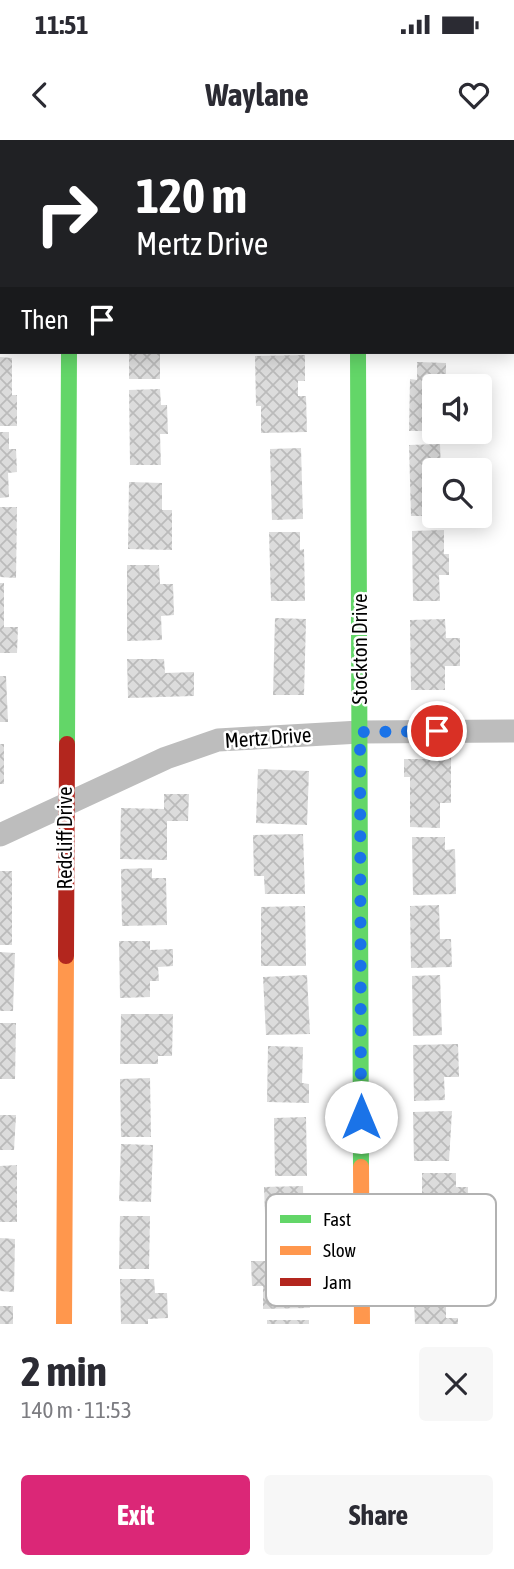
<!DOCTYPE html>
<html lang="en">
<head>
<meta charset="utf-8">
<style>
  body { margin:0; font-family:"Asap Condensed",sans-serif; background:#f7f7f7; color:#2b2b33; height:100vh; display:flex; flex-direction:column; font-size:26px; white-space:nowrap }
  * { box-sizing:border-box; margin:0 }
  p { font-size:23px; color:#7c7c81 }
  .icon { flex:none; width:38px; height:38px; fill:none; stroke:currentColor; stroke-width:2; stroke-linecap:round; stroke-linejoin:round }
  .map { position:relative; height:1184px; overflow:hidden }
  .panel { display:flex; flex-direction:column; background:#fff; flex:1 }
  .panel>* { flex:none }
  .banner { position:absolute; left:0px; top:0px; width:514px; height:214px; box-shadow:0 4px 18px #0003; background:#202124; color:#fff; overflow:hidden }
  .fabs { position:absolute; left:422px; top:234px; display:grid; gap:14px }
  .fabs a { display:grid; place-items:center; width:70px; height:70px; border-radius:7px; background:#fff; box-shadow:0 4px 18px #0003; font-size:35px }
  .pin { position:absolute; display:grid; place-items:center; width:60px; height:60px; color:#fff; margin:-30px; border:4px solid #fff; border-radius:50%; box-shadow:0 2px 7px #0007 }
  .me { position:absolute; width:77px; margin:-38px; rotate:0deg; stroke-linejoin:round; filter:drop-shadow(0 0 5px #0008) }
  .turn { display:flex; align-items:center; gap:24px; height:147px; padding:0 21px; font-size:32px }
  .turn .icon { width:91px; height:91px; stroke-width:2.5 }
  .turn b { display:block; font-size:49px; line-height:60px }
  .then { display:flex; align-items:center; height:66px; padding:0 21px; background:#0003; gap:14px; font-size:26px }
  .round { display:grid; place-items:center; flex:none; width:74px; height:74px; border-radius:7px; background:#f7f7f7 }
  .summary { display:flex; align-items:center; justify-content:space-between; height:119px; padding:0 21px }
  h1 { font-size:42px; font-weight:700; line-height:52px }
  .primary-button { display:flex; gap:14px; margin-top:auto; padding:14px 21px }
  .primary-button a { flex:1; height:80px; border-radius:7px; background:#db2777; color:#fff; font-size:28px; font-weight:700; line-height:80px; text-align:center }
  .primary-button a+a { background:#f7f7f7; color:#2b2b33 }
  .status { display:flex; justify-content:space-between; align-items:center; height:49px; padding:0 35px; background:#fff; direction:ltr }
  .status svg { height:19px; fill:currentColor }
  header { display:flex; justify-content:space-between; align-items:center; height:91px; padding:0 21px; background:#fff; font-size:32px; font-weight:700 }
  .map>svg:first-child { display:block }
  .building { fill:url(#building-cross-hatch) }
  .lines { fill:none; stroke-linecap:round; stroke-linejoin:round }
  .street { stroke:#bdbdbd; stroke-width:23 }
  .fast { stroke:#63d668; stroke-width:16 }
  .slow { stroke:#ff974d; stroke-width:16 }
  .jam { stroke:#b3261e; stroke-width:16 }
  .route { stroke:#1a73e8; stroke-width:12; stroke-dasharray:0 21.6 }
  .labels { text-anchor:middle; stroke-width:5; stroke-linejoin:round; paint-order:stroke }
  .street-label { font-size:21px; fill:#000; stroke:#fff }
  .key { fill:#fff; stroke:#b2b2b2; stroke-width:2 }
  .key-label { font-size:19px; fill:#000 }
</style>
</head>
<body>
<div class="status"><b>11:51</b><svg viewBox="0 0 49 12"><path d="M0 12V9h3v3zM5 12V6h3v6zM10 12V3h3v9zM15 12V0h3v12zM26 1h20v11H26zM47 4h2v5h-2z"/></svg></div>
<header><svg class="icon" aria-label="back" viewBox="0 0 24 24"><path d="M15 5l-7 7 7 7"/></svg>Waylane<svg class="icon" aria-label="heart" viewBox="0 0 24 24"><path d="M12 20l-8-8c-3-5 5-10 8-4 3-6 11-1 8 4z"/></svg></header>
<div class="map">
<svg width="514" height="1184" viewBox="0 0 514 1184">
  <defs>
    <pattern id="building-cross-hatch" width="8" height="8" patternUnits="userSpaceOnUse" patternTransform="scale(1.75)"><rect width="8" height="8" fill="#dcdcdc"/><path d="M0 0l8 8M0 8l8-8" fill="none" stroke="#bbb"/></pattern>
  </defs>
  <rect width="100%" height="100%" fill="#fff"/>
  <!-- building -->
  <g class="building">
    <rect x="129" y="212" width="31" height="27"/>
    <path d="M305 215V241H298V256H306L307 292 261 293V266H256L255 216Z"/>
    <path d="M0 217 12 218V255H17V286H0Z"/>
    <path d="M417 222 446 223V240H455V247H434V291H409L410 239 417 240Z"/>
    <path d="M160 249 161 265H167L168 294H160L161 325H130L129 250Z"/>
    <path d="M0 292H9V309H16L17 332 8 333 9 357 0 358Z"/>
    <path d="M440 304 441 331H434V376H411L409 305Z"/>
    <path d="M301 308 303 379 272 380 270 309Z"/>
    <path d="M129 342 162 343V370H172V410L128 409Z"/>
    <path d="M0 367H17L16 438 0 437Z"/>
    <path d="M444 390V414H449V435H439L440 461H413L412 391Z"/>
    <path d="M269 392H300V410L304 409 305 461H271Z"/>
    <path d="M127 425H159L160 444H173L174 475 161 476 162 500 127 501Z"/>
    <path d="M0 443H4V487H18L17 513H0Z"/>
    <path d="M275 478 306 479 304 555H273Z"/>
    <path d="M445 479 446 498H460V526H445V550H411L410 480Z"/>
    <path d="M127 519H164L165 533 194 532V556L128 558Z"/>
    <path d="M0 536H6L8 582H0Z"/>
    <rect x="0" y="604" width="4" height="40"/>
    <path d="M427 608H451V663H440V688L410 687V637H404V619H427Z"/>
    <path d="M258 629 309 631 307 685 256 683Z"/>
    <path d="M164 654H189L188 681H167V720L120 719 121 668 164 669Z"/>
    <path d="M303 694 305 754H265L264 736H254L253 695Z"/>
    <path d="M412 697H445V710L455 709 456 754 413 755Z"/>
    <path d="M152 728V738H166L167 785 122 786 121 729Z"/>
    <rect x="0" y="731" width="12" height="74"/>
    <path d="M439 765 440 799H451L452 827 411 828 410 766Z"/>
    <path d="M305 766 306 826H261V767Z"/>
    <path d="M119 801H150V810L173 809V826L158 827 159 841H150V857L120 858Z"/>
    <path d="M0 812 15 813 13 871H0Z"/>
    <path d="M307 835 310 894 266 895 263 837Z"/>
    <path d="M440 835 442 895 413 896 412 836Z"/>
    <path d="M121 874H173L172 916H158V924H120Z"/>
    <path d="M0 883H16L15 939H0Z"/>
    <path d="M458 904 459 937H444L445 960 414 961 413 905Z"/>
    <path d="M268 906 303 907 302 943 309 944V963L267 962Z"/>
    <path d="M150 938 151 997H121L120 939Z"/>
    <path d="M452 971 449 1021H414L413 972Z"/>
    <path d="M0 975H16L14 1010H0Z"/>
    <path d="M306 977 307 1036H275L274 978Z"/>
    <path d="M121 1004 153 1005 151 1062 119 1061Z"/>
    <path d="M17 1025V1082H0V1026Z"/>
    <path d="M422 1033H456V1047H468L467 1090 411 1089V1066H422Z"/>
    <path d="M303 1046 304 1100 266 1101 264 1047Z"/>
    <path d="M120 1076H150L149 1129H119Z"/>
    <path d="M0 1098 15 1099 14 1152 0 1151Z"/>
    <path d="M309 1112 310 1168 263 1169V1146H252L251 1121H277V1113Z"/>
    <path d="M120 1139H154L155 1153H167L168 1178 148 1179V1184H121Z"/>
    <path d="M446 1159V1178H458V1184H415L414 1160Z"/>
    <rect x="0" y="1166" width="13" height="18"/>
    <rect x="267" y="1180" width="42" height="4"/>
  </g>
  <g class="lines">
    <!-- street -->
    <g class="street">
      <path d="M358 0V2"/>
      <path d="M71 2V0"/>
      <path d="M0 695 166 618 218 600 360 592 514 591"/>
    </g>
    <!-- fast -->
    <g class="fast">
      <path d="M358 212 361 1027"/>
      <path d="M67 604 69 212"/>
    </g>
    <!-- slow -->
    <g class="slow">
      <path d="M361 1027 362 1184"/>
      <path d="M64 1184 66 816"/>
    </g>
    <!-- jam -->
    <path class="jam" d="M66 816 67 604"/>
  </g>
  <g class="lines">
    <!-- route -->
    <path class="route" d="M361 977 360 592 437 591"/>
  </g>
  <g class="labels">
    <!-- street labels -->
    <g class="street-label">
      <text transform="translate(360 509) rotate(-90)" y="7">Stockton Drive</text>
      <text transform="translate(268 598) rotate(-4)" y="7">Mertz Drive</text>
      <text transform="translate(65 698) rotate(-90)" y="7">Redcliff Drive</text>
    </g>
  </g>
  <!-- legend -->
  <rect x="266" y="1054" width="230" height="112" rx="10" class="key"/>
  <rect x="280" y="1075" width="31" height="8" fill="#63d668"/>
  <rect x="280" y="1106" width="31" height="9" fill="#ff974d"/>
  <rect x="280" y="1138" width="31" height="8" fill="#b3261e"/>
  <g class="key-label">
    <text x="323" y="1086">Fast</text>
    <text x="323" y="1117">Slow</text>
    <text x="323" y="1149">Jam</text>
  </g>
</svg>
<div class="fabs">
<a><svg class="icon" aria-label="sound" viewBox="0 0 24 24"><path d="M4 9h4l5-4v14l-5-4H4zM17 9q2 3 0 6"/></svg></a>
<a><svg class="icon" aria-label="search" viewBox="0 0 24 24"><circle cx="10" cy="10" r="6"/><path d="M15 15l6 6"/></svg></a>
</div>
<div class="pin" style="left:437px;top:591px;background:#d93025"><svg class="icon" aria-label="arrive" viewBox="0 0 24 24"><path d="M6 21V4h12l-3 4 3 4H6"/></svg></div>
<svg class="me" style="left:361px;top:977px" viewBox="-20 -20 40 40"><circle r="19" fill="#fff"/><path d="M0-13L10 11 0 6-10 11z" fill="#1a73e8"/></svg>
<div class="banner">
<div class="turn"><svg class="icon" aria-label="right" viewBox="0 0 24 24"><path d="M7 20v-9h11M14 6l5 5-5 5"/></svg><div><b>120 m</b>Mertz Drive</div></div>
<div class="then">Then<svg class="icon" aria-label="arrive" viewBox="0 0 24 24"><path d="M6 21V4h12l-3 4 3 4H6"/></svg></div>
</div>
</div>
<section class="panel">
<div class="summary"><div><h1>2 min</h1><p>140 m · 11:53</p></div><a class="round"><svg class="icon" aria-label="close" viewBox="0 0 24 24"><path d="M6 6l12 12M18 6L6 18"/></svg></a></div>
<div class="primary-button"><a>Exit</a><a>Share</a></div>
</section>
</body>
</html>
